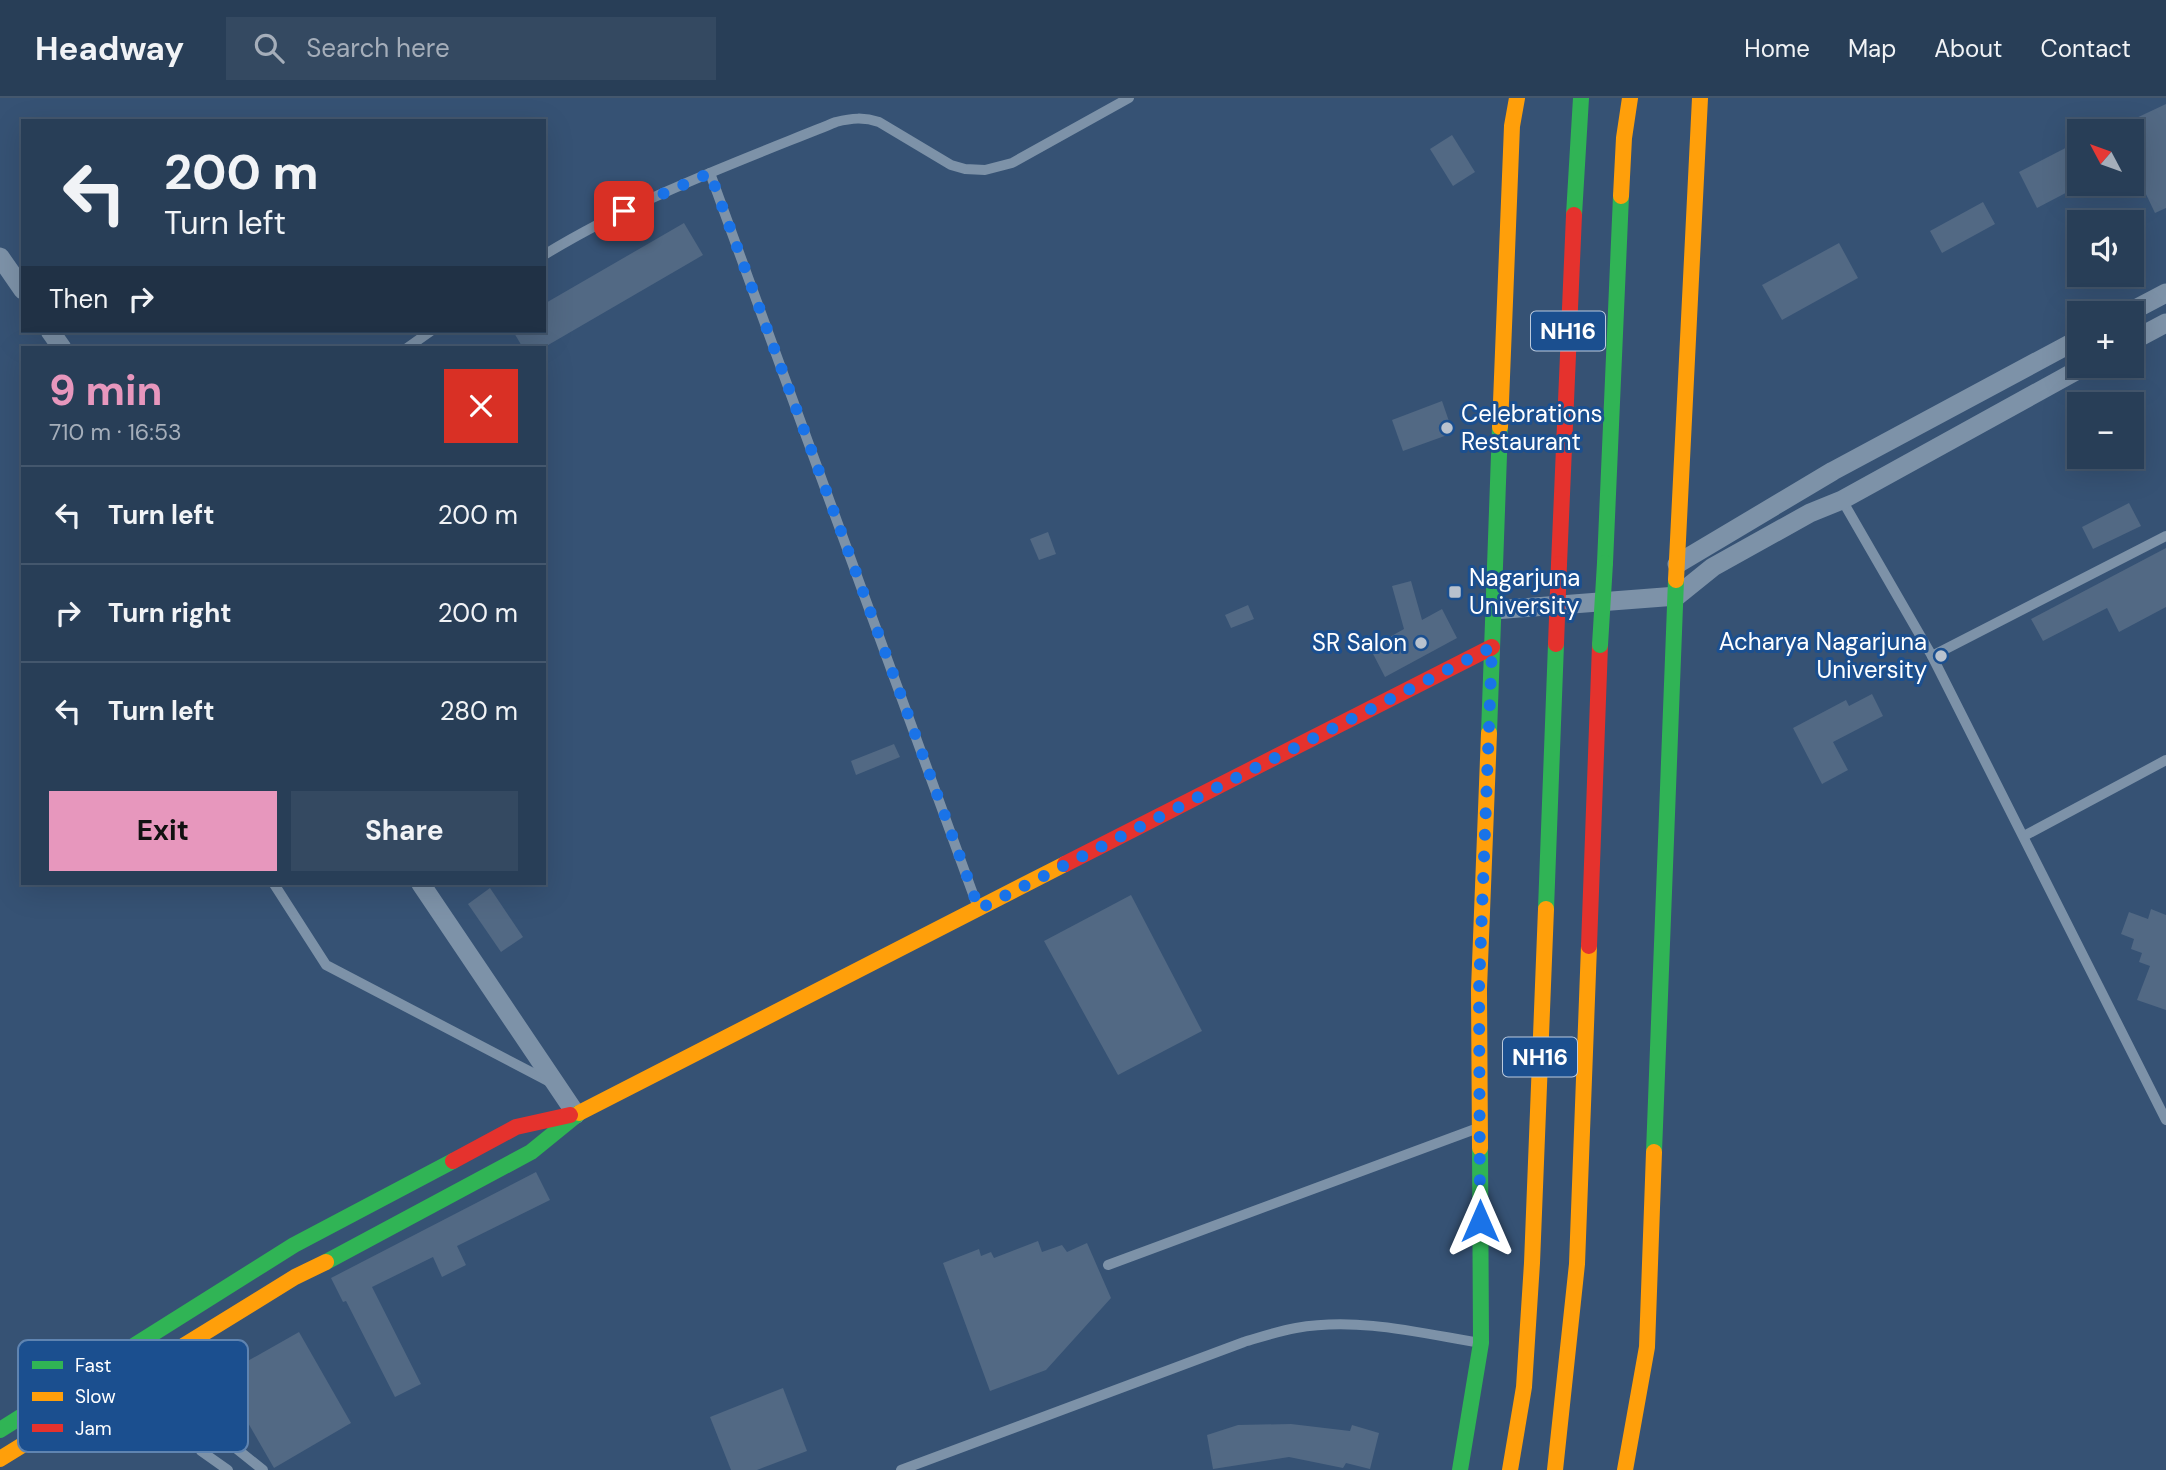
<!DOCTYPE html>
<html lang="en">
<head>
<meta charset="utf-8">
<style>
  body { margin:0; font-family:"DM Sans",sans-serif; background:#344961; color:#f1f3f6; height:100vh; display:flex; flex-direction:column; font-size:26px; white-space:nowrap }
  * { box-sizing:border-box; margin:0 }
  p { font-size:23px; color:#a5aeba }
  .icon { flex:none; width:38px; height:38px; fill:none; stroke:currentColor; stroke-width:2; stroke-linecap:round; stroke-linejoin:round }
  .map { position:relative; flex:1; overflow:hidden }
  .side { position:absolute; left:21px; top:248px; width:525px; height:539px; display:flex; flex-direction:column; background:#283e57; border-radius:0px; box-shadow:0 7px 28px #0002,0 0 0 2px #44576d }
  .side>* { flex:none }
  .guide { position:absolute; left:21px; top:21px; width:525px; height:214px; border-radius:0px; box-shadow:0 7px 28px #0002,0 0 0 2px #44576d; background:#283e57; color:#f1f3f6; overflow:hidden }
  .needle { width:46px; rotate:311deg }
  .buttons { position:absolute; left:2067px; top:21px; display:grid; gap:14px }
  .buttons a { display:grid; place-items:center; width:77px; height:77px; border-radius:0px; background:#283e57; box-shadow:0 7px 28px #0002,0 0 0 2px #44576d; font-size:35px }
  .pin { position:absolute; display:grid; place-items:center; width:60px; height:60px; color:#fff; margin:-30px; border-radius:14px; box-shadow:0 4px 10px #0006 }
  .me { position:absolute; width:77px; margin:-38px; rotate:0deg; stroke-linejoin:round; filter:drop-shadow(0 0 5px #0008) }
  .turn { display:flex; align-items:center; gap:24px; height:147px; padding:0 28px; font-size:32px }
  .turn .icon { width:91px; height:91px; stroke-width:2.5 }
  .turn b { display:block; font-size:49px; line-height:60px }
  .then { display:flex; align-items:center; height:66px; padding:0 28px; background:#0003; gap:14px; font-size:26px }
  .round { display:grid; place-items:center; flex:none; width:74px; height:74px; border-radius:0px; background:#344961 }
  .headline { display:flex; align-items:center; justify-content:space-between; height:119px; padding:0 28px }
  h1 { font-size:42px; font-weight:700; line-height:52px; color:#e797bd }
  .primary-button { display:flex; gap:14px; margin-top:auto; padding:14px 28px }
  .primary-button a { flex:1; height:80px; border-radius:0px; background:#e797bd; color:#111; font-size:28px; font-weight:700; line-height:80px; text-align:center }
  .primary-button a+a { background:#344961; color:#f1f3f6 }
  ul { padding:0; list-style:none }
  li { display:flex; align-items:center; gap:21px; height:98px; padding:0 28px; border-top:2px solid #44576d }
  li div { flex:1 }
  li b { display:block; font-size:26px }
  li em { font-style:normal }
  header { display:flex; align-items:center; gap:42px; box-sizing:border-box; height:98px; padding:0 35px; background:#283e57; border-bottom:2px solid #44576d }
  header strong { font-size:33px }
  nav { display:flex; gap:38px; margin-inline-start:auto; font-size:24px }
  .search { width:490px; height:63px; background:#344961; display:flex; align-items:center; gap:18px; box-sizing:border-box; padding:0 24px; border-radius:0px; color:#a5aeba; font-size:26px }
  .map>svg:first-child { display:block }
  .building { fill:#526984 }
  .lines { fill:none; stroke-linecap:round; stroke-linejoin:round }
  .lane { stroke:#7d92a8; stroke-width:10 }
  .street { stroke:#7d92a8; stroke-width:19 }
  .fast { stroke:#30b455; stroke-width:16 }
  .slow { stroke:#ff9f0a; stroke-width:16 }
  .jam { stroke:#e5322d; stroke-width:16 }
  .fast-bridge { stroke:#30b455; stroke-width:16 }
  .jam-bridge { stroke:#e5322d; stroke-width:16 }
  .route { stroke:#1a73e8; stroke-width:12; stroke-dasharray:0 21.6 }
  .poi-dot { fill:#b9c2ce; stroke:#1b4f8f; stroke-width:2.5 }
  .labels { text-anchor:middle; stroke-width:6; stroke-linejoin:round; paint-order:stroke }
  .shield { fill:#1b4f8f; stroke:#bbcadd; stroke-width:2 }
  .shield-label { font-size:23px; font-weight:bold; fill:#fff }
  .poi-label { font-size:24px; fill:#fff; stroke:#1b4f8f; text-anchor:start }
  .key { fill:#1b4f8f; stroke:#5f84b1; stroke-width:2 }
  .key-label { font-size:19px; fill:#fff }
</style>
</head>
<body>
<header>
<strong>Headway</strong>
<div class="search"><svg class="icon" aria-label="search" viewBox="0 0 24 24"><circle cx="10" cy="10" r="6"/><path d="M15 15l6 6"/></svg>Search here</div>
<nav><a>Home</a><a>Map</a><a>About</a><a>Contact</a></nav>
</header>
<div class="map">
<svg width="2166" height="1372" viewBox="0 0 2166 1372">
  <rect width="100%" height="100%" fill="#365274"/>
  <!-- building -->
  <g class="building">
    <path d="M2166 6V110L2155 115 2132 67V22Z"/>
    <path d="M1452 37 1475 74 1453 88 1430 51Z"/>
    <path d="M2079 43V88L2037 110 2019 74Z"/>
    <path d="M1983 104 1995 126 1942 155 1930 133Z"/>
    <path d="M684 125 703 157 543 250H523L513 233H544V206Z"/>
    <path d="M1839 145 1858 180 1782 222 1762 187Z"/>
    <path d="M1442 303 1453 335 1403 353 1392 322Z"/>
    <path d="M2129 405 2141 428 2093 451 2082 429Z"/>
    <path d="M1048 434 1056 456 1039 462 1030 441Z"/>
    <path d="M2166 450V509L2119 534 2107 510 2043 543 2031 521Z"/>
    <path d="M1411 483 1422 522 1442 511 1457 540 1385 579 1370 550 1404 531 1392 488Z"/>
    <path d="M1248 507 1254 521 1231 530 1225 517Z"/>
    <path d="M1872 596 1883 618 1833 644 1848 672 1822 686 1793 630 1846 602 1849 608Z"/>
    <path d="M894 646 900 659 856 677 851 663Z"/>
    <path d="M490 790 523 839 501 854 468 806Z"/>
    <path d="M1131 797 1202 933 1118 977 1044 843Z"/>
    <path d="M2151 811 2166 817V912L2137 902 2150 868 2139 864 2142 855 2131 851 2134 841 2121 836 2129 814 2148 821Z"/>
    <path d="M536 1074 550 1102 457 1148 466 1167 442 1179 433 1159 372 1189 421 1286 395 1299 346 1203 343 1204 331 1180Z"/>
    <path d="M1038 1143 1042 1154 1062 1147 1067 1154 1087 1145 1111 1200 1046 1272 990 1293 943 1165 979 1151 981 1158 991 1154 994 1160Z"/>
    <path d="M299 1234 351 1325 274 1370 221 1278Z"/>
    <path d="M783 1290 807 1353 757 1372H731L710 1319Z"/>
    <path d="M1291 1326 1350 1333 1352 1327 1379 1335 1370 1371 1346 1365 1343 1370 1289 1359 1213 1371 1207 1337 1238 1327Z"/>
  </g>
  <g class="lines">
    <!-- lane -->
    <g class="lane">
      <path d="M710 75 977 807"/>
      <path d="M544 157C635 101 737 64 836 24 852 20 864 19 879 24L951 67 965 71 985 72 1012 65 1129 0"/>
      <path d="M407 250 431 233"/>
      <path d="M1842 402 1932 558 2166 1022"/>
      <path d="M1932 558 2166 438"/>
      <path d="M2024 738 2166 662"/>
      <path d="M274 786 326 867 550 984"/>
      <path d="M1108 1167 1478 1030"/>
      <path d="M142 1278 186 1323 201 1353 228 1372"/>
      <path d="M186 1323 212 1331 263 1372"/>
      <path d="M901 1372 1244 1244C1261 1239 1279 1233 1296 1230 1358 1219 1420 1235 1480 1245"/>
    </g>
    <!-- street -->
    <g class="street">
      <path d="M0 159 23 192"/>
      <path d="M2128 215 2166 195"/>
      <path d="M50 233 62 250"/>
      <path d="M2132 243 2166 225"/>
      <path d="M1677 466 1833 373 2079 241"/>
      <path d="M1494 512 1677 498 1713 469 1810 415 1842 402 2085 268"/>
      <path d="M421 786 576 1016"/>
    </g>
    <!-- fast -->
    <g class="fast">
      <path d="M1574 117 1581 0"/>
      <path d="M1605 465 1621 98"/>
      <path d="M1489 635 1500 329"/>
      <path d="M1546 811 1556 546"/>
      <path d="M1654 1054 1676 482"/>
      <path d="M326 1164 531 1054 579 1015"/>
      <path d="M0 1332 294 1147 453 1063"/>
      <path d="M1460 1372 1481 1245 1480 1050"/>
    </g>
    <!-- slow -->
    <g class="slow">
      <path d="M1621 98 1624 40 1630 0"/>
      <path d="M1500 329 1512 28 1517 0"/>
      <path d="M1676 482 1700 0"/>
      <path d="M579 1015 1065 766"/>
      <path d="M1480 1050 1479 891 1489 635"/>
      <path d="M0 1361 295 1179 326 1164"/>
      <path d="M1510 1372 1524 1289 1532 1165 1546 811"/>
      <path d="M1555 1372 1577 1166 1589 848"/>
      <path d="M1625 1372 1647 1249 1654 1054"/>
    </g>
    <!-- jam -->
    <g class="jam">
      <path d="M1559 466 1574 117"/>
      <path d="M1065 766 1492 549"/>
      <path d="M1589 848 1600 547"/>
      <path d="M453 1063 516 1029 570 1017"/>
    </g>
    <!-- fast-bridge -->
    <path class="fast-bridge" d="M1600 547 1605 465"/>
    <!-- jam-bridge -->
    <path class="jam-bridge" d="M1556 546 1559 466"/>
  </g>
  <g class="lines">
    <!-- route -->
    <path class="route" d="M624 113 710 75 979 811 1492 549 1479 891 1480 1123"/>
  </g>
  <!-- markers -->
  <g class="poi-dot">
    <circle cx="1447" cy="330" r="7"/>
    <rect x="1448" y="487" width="14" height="14" rx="3.5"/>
    <circle cx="1421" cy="545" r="7"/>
    <circle cx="1941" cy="558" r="7"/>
  </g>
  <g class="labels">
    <!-- shield labels -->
    <g class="shield">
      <rect x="1531" y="213.5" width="74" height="39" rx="5"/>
      <rect x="1503" y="939.5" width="74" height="39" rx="5"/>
    </g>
    <g class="shield-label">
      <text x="1568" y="241">NH16</text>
      <text x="1540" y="967">NH16</text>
    </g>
    <!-- poi labels -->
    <g class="poi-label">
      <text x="1461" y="324">Celebrations<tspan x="1461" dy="28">Restaurant</tspan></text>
      <text x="1469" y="488">Nagarjuna<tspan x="1469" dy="28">University</tspan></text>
      <text x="1927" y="552" text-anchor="end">Acharya Nagarjuna<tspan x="1927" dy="28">University</tspan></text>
      <text x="1407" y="553" text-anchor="end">SR Salon</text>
    </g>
  </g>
  <!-- legend -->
  <rect x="18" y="1242" width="230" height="112" rx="10" class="key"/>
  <rect x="32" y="1263" width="31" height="8" fill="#30b455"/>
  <rect x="32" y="1294" width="31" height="9" fill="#ff9f0a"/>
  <rect x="32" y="1326" width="31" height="8" fill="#e5322d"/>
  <g class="key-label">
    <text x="75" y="1274">Fast</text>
    <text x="75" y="1305">Slow</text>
    <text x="75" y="1337">Jam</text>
  </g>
</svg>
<div class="buttons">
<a><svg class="needle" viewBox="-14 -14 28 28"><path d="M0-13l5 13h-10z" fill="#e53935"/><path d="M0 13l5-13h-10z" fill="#a5aeba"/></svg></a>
<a><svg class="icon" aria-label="sound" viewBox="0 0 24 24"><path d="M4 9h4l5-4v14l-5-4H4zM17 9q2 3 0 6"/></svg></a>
<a>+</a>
<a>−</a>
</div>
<div class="pin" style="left:624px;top:113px;background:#d93025"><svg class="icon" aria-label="arrive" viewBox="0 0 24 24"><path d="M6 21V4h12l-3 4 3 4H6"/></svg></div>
<svg class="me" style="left:1480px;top:1123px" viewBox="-20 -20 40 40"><path d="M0-17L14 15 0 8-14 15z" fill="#1a73e8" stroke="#fff" stroke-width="4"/></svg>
<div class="guide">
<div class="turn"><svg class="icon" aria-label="left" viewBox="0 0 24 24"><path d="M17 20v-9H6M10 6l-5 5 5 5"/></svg><div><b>200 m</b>Turn left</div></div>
<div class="then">Then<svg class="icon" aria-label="right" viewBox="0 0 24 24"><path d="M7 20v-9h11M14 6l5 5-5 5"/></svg></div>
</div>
<section class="side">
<div class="headline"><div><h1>9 min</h1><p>710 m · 16:53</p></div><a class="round" style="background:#d93025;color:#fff"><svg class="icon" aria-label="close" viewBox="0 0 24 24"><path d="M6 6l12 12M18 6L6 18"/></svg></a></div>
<ul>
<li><svg class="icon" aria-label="left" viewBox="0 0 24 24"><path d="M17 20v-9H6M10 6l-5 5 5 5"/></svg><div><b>Turn left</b></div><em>200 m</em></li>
<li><svg class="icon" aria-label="right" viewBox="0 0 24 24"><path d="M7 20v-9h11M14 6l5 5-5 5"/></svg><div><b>Turn right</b></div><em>200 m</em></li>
<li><svg class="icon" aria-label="left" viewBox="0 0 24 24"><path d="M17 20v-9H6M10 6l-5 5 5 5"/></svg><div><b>Turn left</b></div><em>280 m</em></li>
</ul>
<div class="primary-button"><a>Exit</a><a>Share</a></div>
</section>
</div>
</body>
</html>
